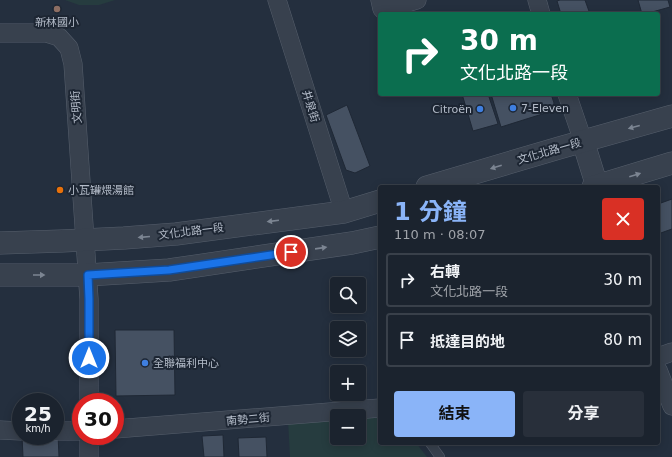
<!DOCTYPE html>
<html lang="zh-TW">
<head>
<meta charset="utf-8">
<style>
  body { margin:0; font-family:"DejaVu Sans","Noto Sans TC",sans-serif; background:#282f3a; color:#f1f3f6; height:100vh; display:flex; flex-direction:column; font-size:15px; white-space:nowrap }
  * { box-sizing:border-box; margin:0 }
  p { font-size:13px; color:#a0a4aa }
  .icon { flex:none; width:22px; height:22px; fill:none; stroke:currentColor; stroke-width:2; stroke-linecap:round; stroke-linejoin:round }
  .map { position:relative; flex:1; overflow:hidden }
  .details { position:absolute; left:378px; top:185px; width:282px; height:260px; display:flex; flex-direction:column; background:#1b232e; border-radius:4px; box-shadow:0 2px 10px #0003,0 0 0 1px #39404a }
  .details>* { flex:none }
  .top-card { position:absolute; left:378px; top:12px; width:282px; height:84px; border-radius:4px; box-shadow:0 2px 10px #0003,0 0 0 1px #39404a; background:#0b6e4f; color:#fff; overflow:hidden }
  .fabs { position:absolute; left:330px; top:277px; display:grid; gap:8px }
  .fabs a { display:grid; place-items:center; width:36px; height:36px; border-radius:4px; background:#1b232e; box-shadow:0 2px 10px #0003,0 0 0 1px #39404a; font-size:20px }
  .speed { position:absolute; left:12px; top:393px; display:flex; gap:8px; font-size:20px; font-weight:700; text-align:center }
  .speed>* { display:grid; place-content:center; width:52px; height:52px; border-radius:50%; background:#1b232e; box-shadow:0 2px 10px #0003,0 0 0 1px #39404a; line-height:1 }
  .speed small { font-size:10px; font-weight:400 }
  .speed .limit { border:6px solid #d22; background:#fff; color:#111 }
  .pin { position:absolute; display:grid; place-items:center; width:34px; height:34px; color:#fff; margin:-17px; border:2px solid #fff; border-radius:50%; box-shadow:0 1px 4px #0007 }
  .me { position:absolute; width:44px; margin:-22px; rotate:0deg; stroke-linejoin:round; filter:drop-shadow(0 0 3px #0008) }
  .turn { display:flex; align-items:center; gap:14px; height:84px; padding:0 16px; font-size:18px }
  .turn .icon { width:52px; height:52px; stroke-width:2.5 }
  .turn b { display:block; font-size:28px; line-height:34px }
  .round { display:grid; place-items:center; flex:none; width:42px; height:42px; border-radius:4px; background:#282f3a }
  .overview { display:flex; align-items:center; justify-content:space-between; height:68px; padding:0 16px }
  h1 { font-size:24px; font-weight:700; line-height:30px; color:#8ab4f8 }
  .button { display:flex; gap:8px; margin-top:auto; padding:8px 16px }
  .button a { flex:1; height:46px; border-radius:4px; background:#8ab4f8; color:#111; font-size:16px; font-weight:700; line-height:46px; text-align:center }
  .button a+a { background:#282f3a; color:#f1f3f6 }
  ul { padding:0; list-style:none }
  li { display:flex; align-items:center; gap:12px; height:54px; margin:0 8px 6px; padding:0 8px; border:2px solid #39404a; border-radius:4px }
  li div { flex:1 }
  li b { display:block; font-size:15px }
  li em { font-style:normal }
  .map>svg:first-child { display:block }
  .green { fill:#263c3f }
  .building { fill:#455162; stroke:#1f2835 }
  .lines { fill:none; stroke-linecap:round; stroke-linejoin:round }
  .service-casing { stroke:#565f6c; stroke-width:10 }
  .minor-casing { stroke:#565f6c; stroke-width:19 }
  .tertiary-casing { stroke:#565f6c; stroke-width:23 }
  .service { stroke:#38414e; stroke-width:9 }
  .minor { stroke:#38414e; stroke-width:18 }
  .tertiary { stroke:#38414e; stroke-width:22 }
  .oneway { fill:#7c8592 }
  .route-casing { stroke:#114b97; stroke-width:10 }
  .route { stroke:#1a73e8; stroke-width:7 }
  .education-dot { fill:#8d6e63; stroke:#1d2633; stroke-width:1.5 }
  .shop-dot { fill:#3f7fe0; stroke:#1d2633; stroke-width:1.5 }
  .food-dot { fill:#e8710a; stroke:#1d2633; stroke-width:1.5 }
  .labels { text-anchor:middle; stroke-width:4; stroke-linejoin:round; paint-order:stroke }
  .poi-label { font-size:11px; fill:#b4bcc9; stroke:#1d2633; text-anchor:start }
  .street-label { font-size:11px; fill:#b4bcc9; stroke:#1d2633 }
</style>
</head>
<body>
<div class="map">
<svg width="672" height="457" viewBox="0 0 672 457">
  <rect width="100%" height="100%" fill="#242f3e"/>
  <!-- green -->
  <g class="green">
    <path d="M65 0H115L99 5H79Z"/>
    <path d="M359 418H380V443H416L427 457H290L288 420 337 419V438H359Z"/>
  </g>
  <!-- building -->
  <g class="building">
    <path d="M560 0H585L590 14H561L557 1Z"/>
    <path d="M638 0H668L670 7 645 14H642Z"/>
    <path d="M462 94H488L498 124 473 131Z"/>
    <path d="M491 94H551L554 103 552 111 501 127Z"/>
    <path d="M347 105 370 166 355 173 346 170 326 115Z"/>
    <path d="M672 199V229L658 234V204Z"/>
    <path d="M115 330H174L175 395 116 396Z"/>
    <path d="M58 434 59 457H23L22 436H55Z"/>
    <path d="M223 435 224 457H204L202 436Z"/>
    <path d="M266 437 267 457H239L238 438Z"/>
  </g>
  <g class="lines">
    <defs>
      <path id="service" d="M430 443 440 457"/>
      <g id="minor">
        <path d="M277 0 344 212"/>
        <path d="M380 0 382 9 397 6 417 0"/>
        <path d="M537 0 541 14"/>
        <path d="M0 33H46L59 37 69 48 73 64 89 299V402"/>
        <path d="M567 94 583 141"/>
        <path d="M658 357 672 352"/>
        <path d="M658 370 672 406"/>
        <path d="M115 429 380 408"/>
        <path d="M0 430 21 431"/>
        <path d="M55 431H81"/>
        <path d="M89 436V457"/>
      </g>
      <g id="tertiary">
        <path d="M583 141 597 186"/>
        <path d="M427 187 559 148 672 116"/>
        <path d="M593 187 672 163"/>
        <path d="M0 243 62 241 124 238 176 234 344 212 380 201"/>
        <path d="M0 275H87L169 270 352 243 380 237"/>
      </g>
    </defs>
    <!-- service casing -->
    <use href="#service" class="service-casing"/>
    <!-- minor casing -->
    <use href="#minor" class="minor-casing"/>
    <!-- tertiary casing -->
    <use href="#tertiary" class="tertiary-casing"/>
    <!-- service -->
    <use href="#service" class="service"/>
    <!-- minor -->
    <use href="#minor" class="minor"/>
    <!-- tertiary -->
    <use href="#tertiary" class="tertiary"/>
  </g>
  <!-- one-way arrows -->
  <defs><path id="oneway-solid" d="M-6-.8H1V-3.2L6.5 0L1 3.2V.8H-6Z"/></defs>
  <g class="oneway">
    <use href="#oneway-solid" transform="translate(634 127) rotate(165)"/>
    <use href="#oneway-solid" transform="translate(496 167) rotate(163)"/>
    <use href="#oneway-solid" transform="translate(635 175) rotate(-17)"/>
    <use href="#oneway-solid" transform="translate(273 221) rotate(173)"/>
    <use href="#oneway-solid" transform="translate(144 237) rotate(175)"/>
    <use href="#oneway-solid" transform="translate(321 248) rotate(-8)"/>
    <use href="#oneway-solid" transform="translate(39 275)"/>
  </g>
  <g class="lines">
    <defs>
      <path id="route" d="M89 358V299L88 275 169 270 291 252"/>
    </defs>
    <!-- route casing -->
    <use href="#route" class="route-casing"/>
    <!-- route -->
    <use href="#route" class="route"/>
  </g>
  <!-- markers -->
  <circle class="education-dot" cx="57" cy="9" r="4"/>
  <g class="shop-dot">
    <circle cx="513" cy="108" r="4"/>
    <circle cx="480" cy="109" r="4"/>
    <circle cx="145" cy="363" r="4"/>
  </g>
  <circle class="food-dot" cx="60" cy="190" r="4"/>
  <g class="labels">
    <!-- poi labels -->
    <g class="poi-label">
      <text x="57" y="26" text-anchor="middle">新林國小</text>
      <text x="521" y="112">7-Eleven</text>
      <text x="472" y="113" text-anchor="end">Citroën</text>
      <text x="68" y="194">小瓦罐煨湯館</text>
      <text x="153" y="367">全聯福利中心</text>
    </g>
    <!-- street labels -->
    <g class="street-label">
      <text transform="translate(311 106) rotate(73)" y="4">井泉街</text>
      <text transform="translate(76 107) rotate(-94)" y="4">文明街</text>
      <text transform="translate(549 151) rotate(-16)" y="4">文化北路一段</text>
      <text transform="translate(191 231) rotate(-7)" y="4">文化北路一段</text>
      <text transform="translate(248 419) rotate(-5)" y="4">南勢二街</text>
    </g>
  </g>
</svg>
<div class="fabs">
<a><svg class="icon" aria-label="search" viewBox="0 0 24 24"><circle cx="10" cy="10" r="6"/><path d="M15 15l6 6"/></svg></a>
<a><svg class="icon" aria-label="layers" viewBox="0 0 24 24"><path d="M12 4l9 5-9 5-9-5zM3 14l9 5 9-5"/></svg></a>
<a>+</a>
<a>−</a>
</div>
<div class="speed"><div>25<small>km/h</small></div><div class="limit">30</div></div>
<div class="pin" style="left:291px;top:252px;background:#d93025"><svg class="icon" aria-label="arrive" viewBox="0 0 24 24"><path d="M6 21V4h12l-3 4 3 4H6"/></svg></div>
<svg class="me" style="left:89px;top:358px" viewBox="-20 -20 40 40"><circle r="17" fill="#1a73e8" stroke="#fff" stroke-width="3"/><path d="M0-11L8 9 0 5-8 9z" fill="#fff"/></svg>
<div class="top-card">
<div class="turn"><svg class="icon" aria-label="right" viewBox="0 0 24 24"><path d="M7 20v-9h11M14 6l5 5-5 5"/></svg><div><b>30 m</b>文化北路一段</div></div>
</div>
<section class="details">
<div class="overview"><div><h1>1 分鐘</h1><p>110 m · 08:07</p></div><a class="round" style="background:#d93025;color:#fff"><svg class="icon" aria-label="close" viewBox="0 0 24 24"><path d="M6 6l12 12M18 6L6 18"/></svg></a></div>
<ul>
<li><svg class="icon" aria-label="right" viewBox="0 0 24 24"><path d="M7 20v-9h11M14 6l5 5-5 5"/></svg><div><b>右轉</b><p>文化北路一段</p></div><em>30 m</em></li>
<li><svg class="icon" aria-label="arrive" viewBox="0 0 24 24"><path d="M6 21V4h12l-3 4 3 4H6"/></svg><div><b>抵達目的地</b></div><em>80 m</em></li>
</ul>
<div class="button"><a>結束</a><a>分享</a></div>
</section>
</div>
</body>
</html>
